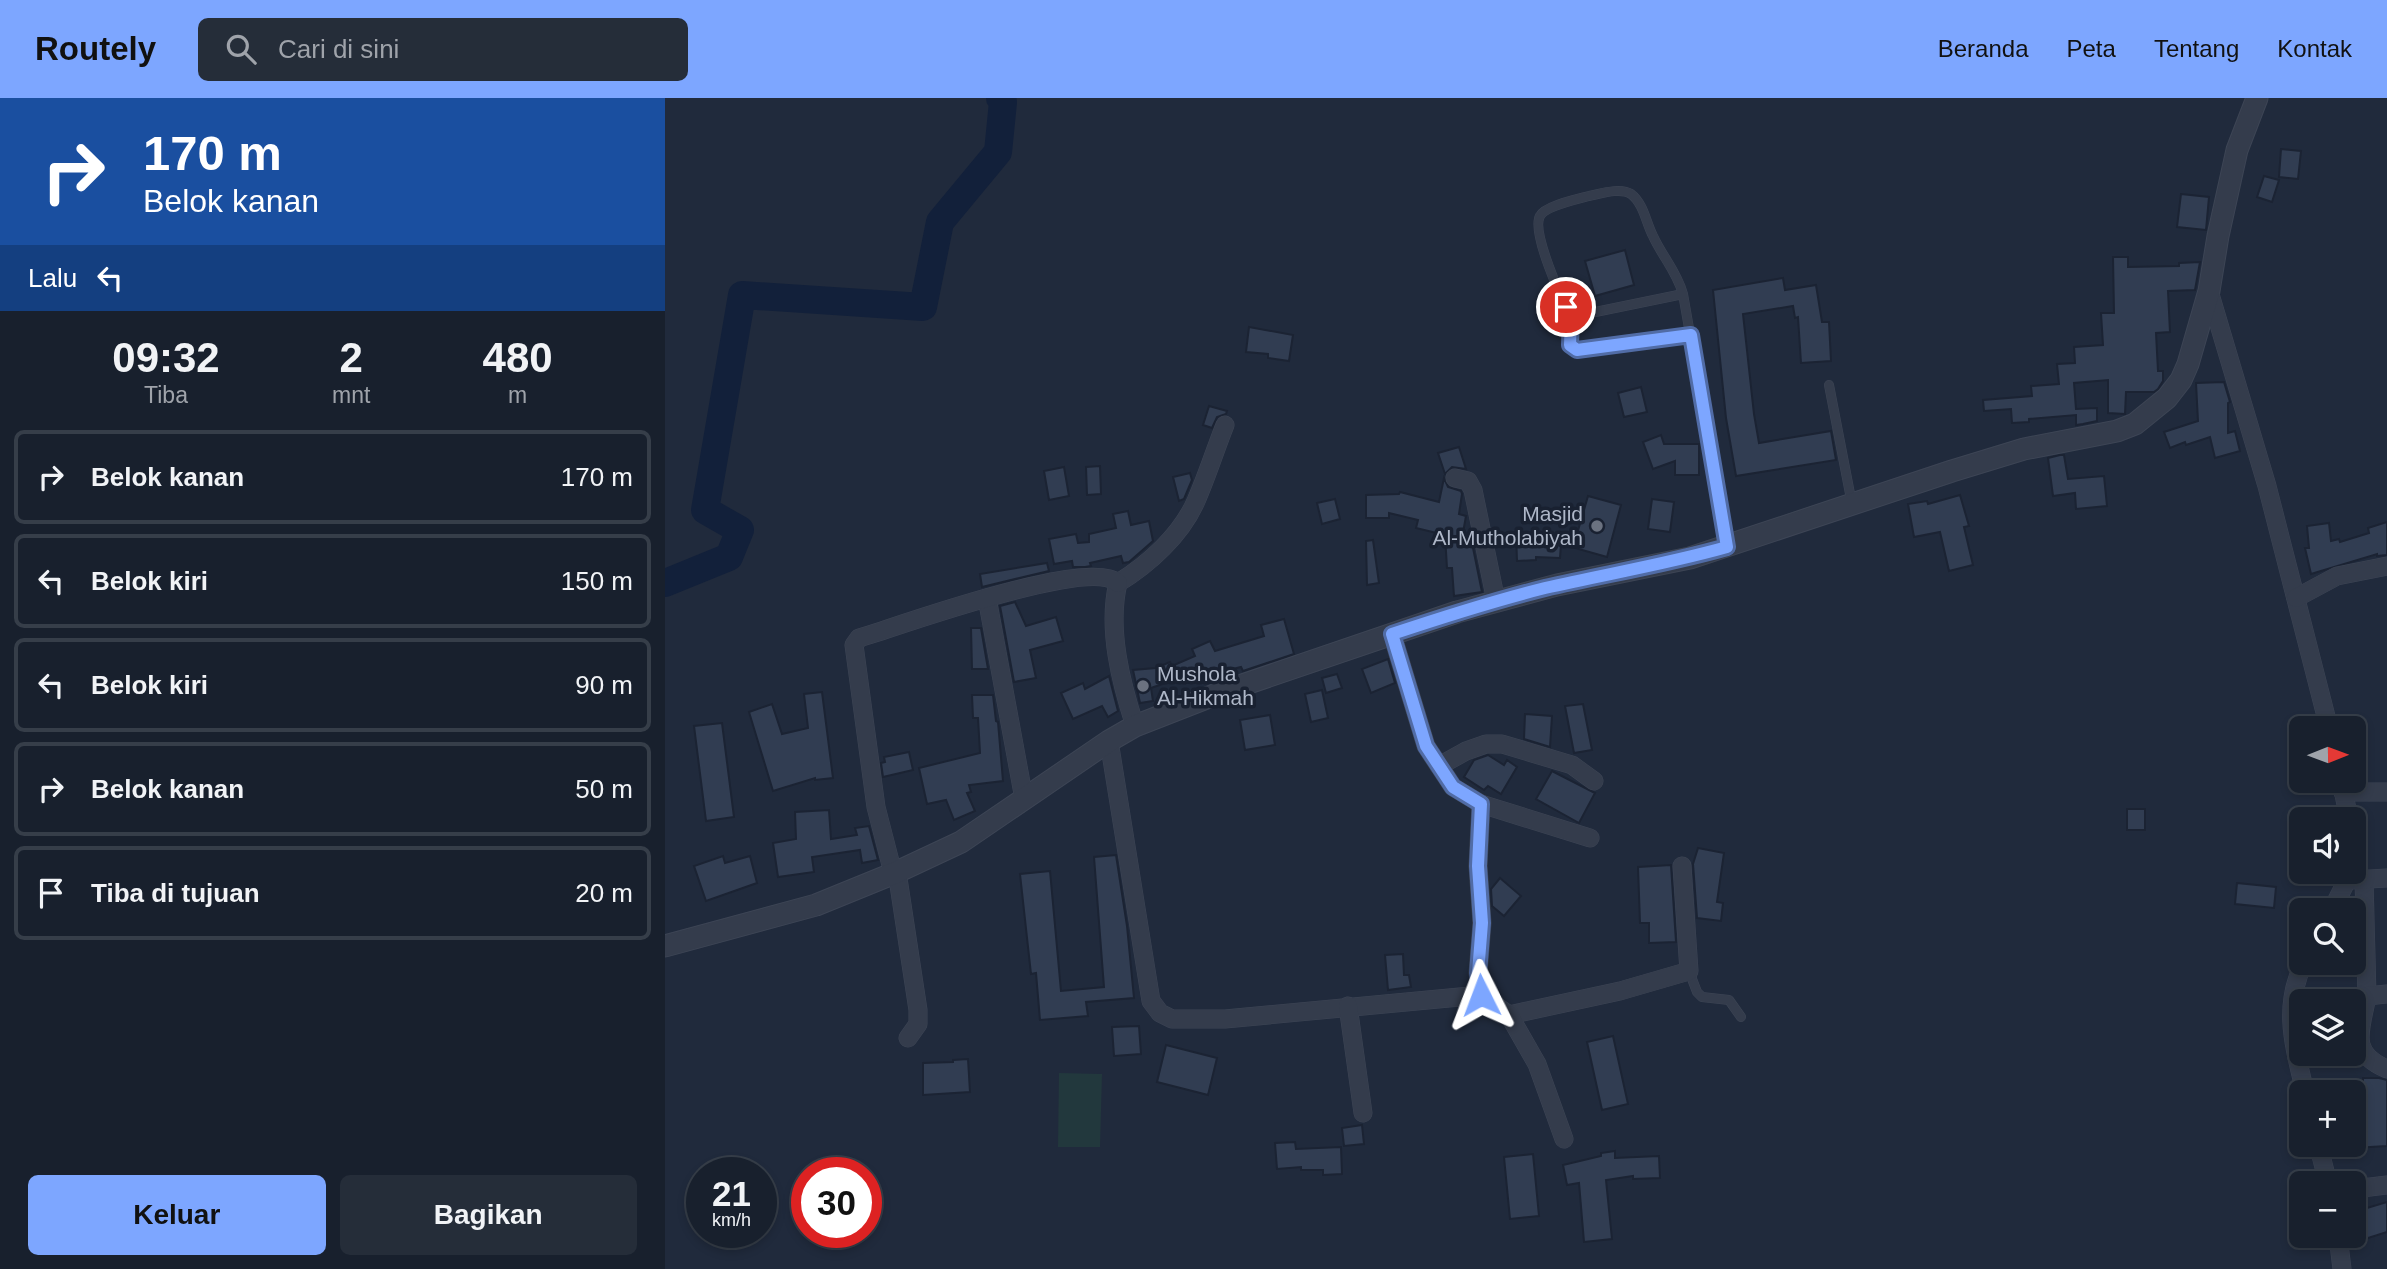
<!DOCTYPE html>
<html lang="id">
<head>
<meta charset="utf-8">
<style>
  body { margin:0; font-family:Helvetica,sans-serif; background:#252d39; color:#f1f3f6; height:100vh; display:flex; flex-direction:column; font-size:26px; white-space:nowrap }
  * { box-sizing:border-box; margin:0 }
  p { font-size:23px; color:#9fa3aa }
  .icon { flex:none; width:38px; height:38px; fill:none; stroke:currentColor; stroke-width:2; stroke-linecap:round; stroke-linejoin:round }
  .map { position:relative; flex:1; overflow:hidden }
  .drawer { display:flex; flex-direction:column; background:#18202d; width:665px }
  .drawer>* { flex:none }
  .top-card { background:#1a4fa0; color:#fff; overflow:hidden }
  .needle { width:46px; rotate:89deg }
  .fabs { position:absolute; left:1624px; top:618px; display:grid; gap:14px }
  .fabs a { display:grid; place-items:center; width:77px; height:77px; border-radius:10px; background:#18202d; box-shadow:0 4px 10px #0003,0 0 0 2px #363e49; font-size:35px }
  .speed { position:absolute; left:21px; top:1059px; display:flex; gap:14px; font-size:35px; font-weight:700; text-align:center }
  .speed>* { display:grid; place-content:center; width:91px; height:91px; border-radius:50%; background:#18202d; box-shadow:0 4px 10px #0003,0 0 0 2px #363e49; line-height:1 }
  .speed small { font-size:18px; font-weight:400 }
  .speed .limit { border:10px solid #d22; background:#fff; color:#111 }
  .pin { position:absolute; display:grid; place-items:center; width:60px; height:60px; color:#fff; margin:-30px; border:4px solid #fff; border-radius:50%; box-shadow:0 2px 7px #0007 }
  .me { position:absolute; width:77px; margin:-38px; rotate:357deg; stroke-linejoin:round; filter:drop-shadow(0 0 5px #0008) }
  .turn { display:flex; align-items:center; gap:24px; height:147px; padding:0 28px; font-size:32px }
  .turn .icon { width:91px; height:91px; stroke-width:2.5 }
  .turn b { display:block; font-size:49px; line-height:60px }
  .then { display:flex; align-items:center; height:66px; padding:0 28px; background:#0003; gap:14px; font-size:26px }
  .eta { display:flex; justify-content:space-evenly; align-items:center; height:119px; text-align:center }
  .eta b { font-size:42px; font-weight:600; line-height:49px }
  .button { display:flex; gap:14px; margin-top:auto; padding:14px 28px }
  .button a { flex:1; height:80px; border-radius:10px; background:#7da6ff; color:#111; font-size:28px; font-weight:600; line-height:80px; text-align:center }
  .button a+a { background:#252d39; color:#f1f3f6 }
  ul { padding:0; list-style:none }
  li { display:flex; align-items:center; gap:21px; height:94px; margin:0 14px 10px; padding:0 14px; border:4px solid #363e49; border-radius:10px }
  li div { flex:1 }
  li b { display:block; font-size:26px }
  li em { font-style:normal }
  header { display:flex; align-items:center; gap:42px; box-sizing:border-box; height:98px; padding:0 35px; background:#7da6ff; color:#111 }
  header strong { font-size:33px }
  nav { display:flex; gap:38px; margin-inline-start:auto; font-size:24px }
  .search { width:490px; height:63px; background:#252d39; display:flex; align-items:center; gap:18px; box-sizing:border-box; padding:0 24px; border-radius:10px; color:#9fa3aa; font-size:26px }
  main { display:flex; flex:1; min-height:0 }
  .map>svg:first-child { display:block }
  .green { fill:#22383d }
  .lines { fill:none; stroke-linecap:round; stroke-linejoin:round }
  .river { stroke:#12203a; stroke-width:28 }
  .building { fill:#313d52; stroke:#1b2333; stroke-width:2 }
  .service-casing { stroke:#3d4555; stroke-width:10 }
  .minor-casing { stroke:#3d4555; stroke-width:19 }
  .tertiary-casing { stroke:#3d4555; stroke-width:23 }
  .service { stroke:#343c4c; stroke-width:9 }
  .minor { stroke:#343c4c; stroke-width:18 }
  .tertiary { stroke:#343c4c; stroke-width:21 }
  .route-casing { stroke:#516ca6; stroke-width:18 }
  .route { stroke:#7da6ff; stroke-width:12 }
  .worship-dot { fill:#6b7280; stroke:#192131; stroke-width:2.5 }
  .labels { text-anchor:middle; stroke-width:7; stroke-linejoin:round; paint-order:stroke }
  .poi-label { font-size:21px; fill:#aeb7c8; stroke:#192131; text-anchor:end }
</style>
</head>
<body>
<header>
<strong>Routely</strong>
<div class="search"><svg class="icon" aria-label="search" viewBox="0 0 24 24"><circle cx="10" cy="10" r="6"/><path d="M15 15l6 6"/></svg>Cari di sini</div>
<nav><a>Beranda</a><a>Peta</a><a>Tentang</a><a>Kontak</a></nav>
</header>
<main>
<section class="drawer">
<div class="top-card">
<div class="turn"><svg class="icon" aria-label="right" viewBox="0 0 24 24"><path d="M7 20v-9h11M14 6l5 5-5 5"/></svg><div><b>170 m</b>Belok kanan</div></div>
<div class="then">Lalu<svg class="icon" aria-label="left" viewBox="0 0 24 24"><path d="M17 20v-9H6M10 6l-5 5 5 5"/></svg></div>
</div>
<div class="eta">
<div><b>09:32</b><p>Tiba</p></div>
<div><b>2</b><p>mnt</p></div>
<div><b>480</b><p>m</p></div>
</div>
<ul>
<li><svg class="icon" aria-label="right" viewBox="0 0 24 24"><path d="M7 20v-9h11M14 6l5 5-5 5"/></svg><div><b>Belok kanan</b></div><em>170 m</em></li>
<li><svg class="icon" aria-label="left" viewBox="0 0 24 24"><path d="M17 20v-9H6M10 6l-5 5 5 5"/></svg><div><b>Belok kiri</b></div><em>150 m</em></li>
<li><svg class="icon" aria-label="left" viewBox="0 0 24 24"><path d="M17 20v-9H6M10 6l-5 5 5 5"/></svg><div><b>Belok kiri</b></div><em>90 m</em></li>
<li><svg class="icon" aria-label="right" viewBox="0 0 24 24"><path d="M7 20v-9h11M14 6l5 5-5 5"/></svg><div><b>Belok kanan</b></div><em>50 m</em></li>
<li><svg class="icon" aria-label="arrive" viewBox="0 0 24 24"><path d="M6 21V4h12l-3 4 3 4H6"/></svg><div><b>Tiba di tujuan</b></div><em>20 m</em></li>
</ul>
<div class="button"><a>Keluar</a><a>Bagikan</a></div>
</section>
<div class="map">
<svg width="1722" height="1171" viewBox="0 0 1722 1171">
  <rect width="100%" height="100%" fill="#202a3c"/>
  <!-- green -->
  <path class="green" d="M394 975 437 976 435 1049H393Z"/>
  <g class="lines">
    <!-- river -->
    <path class="river" d="M0 485 64 459 75 432 40 412 77 197 258 209 275 124 333 54 338 4 335 0"/>
  </g>
  <!-- building -->
  <g class="building">
    <path d="M1616 51 1636 53 1633 81 1614 79Z"/>
    <path d="M1599 78 1614 82 1607 104 1592 99Z"/>
    <path d="M1516 96 1544 99 1541 132 1512 129Z"/>
    <path d="M960 152 969 187 930 198 920 163Z"/>
    <path d="M1448 159H1463V169L1514 168V165L1535 164 1530 192 1503 193 1505 234 1491 235 1493 273H1498V283L1493 291 1489 294H1461L1460 316 1443 315V282L1409 285 1411 311 1432 310V323L1418 326 1411 327V317L1364 321V324L1347 325 1346 311 1319 313 1318 302 1367 298 1366 288 1394 286 1392 266 1410 265 1409 249 1438 247 1436 215H1449Z"/>
    <path d="M1118 180 1120 192 1151 187 1157 224H1164L1166 263 1136 265 1133 219 1130 220 1128 208 1078 216 1089 316 1094 345 1166 333 1171 362 1071 378 1061 320 1048 192Z"/>
    <path d="M584 229 628 237 624 263 603 260V256L581 254Z"/>
    <path d="M1559 284 1565 304 1563 305V335L1570 333 1575 353 1550 360 1545 339 1521 347 1520 344 1505 350 1499 334 1533 323 1531 285Z"/>
    <path d="M976 289 982 314 959 319 953 295Z"/>
    <path d="M544 308 562 313 561 316 552 319 547 330 538 327Z"/>
    <path d="M996 337 999 346H1034V377H1010V363L988 371 978 344Z"/>
    <path d="M794 349 801 371 787 369 780 376 773 355Z"/>
    <path d="M1395 357H1399L1403 381 1439 378 1442 408 1411 411 1410 395 1388 398 1383 360Z"/>
    <path d="M435 368 436 396 422 397 421 369Z"/>
    <path d="M399 369 404 398 384 402 379 373Z"/>
    <path d="M525 375 527 382 524 389 519 401 514 403 508 379Z"/>
    <path d="M779 380 783 389 796 393 797 396 794 416 801 418 796 446 807 445 817 494 789 498 787 470H782L780 437 751 430 753 422 724 415V420H701V397L734 396 735 394 774 404Z"/>
    <path d="M1295 397 1304 428 1299 429 1308 467 1284 473 1275 434 1249 439 1243 406 1262 403 1263 406Z"/>
    <path d="M923 398 956 407 942 459 896 446 895 460 871 459V462L852 463 851 435 912 436Z"/>
    <path d="M670 401 675 421 657 426 652 405Z"/>
    <path d="M987 401 1009 404 1005 434 983 431Z"/>
    <path d="M463 413 466 427 484 423 488 443 464 464 458 465 456 458 425 465 426 468 420 469H408L407 463 389 466 384 441 411 436 413 445 424 444V436L451 430 448 416Z"/>
    <path d="M1722 424V457L1712 458V456L1646 476 1640 450H1644L1642 428 1664 425 1666 443 1674 441 1675 444 1704 435 1703 430Z"/>
    <path d="M708 442 714 485 702 487 701 443Z"/>
    <path d="M382 465 384 473 317 489 315 476Z"/>
    <path d="M350 504 361 528 391 519 398 543 365 552 371 580 349 584 335 508Z"/>
    <path d="M619 521 629 556 578 573 576 569 564 572 542 582 540 578 521 585 518 579 486 590 488 603 475 605 468 572 491 570 505 564 507 568 530 558 527 551 545 543 550 553 599 538 596 527Z"/>
    <path d="M306 530H316L323 571H307Z"/>
    <path d="M723 561 730 585 706 595 697 571Z"/>
    <path d="M672 576 677 590 661 595 657 580Z"/>
    <path d="M444 578 453 613 443 619 437 608 408 621 396 595 418 585 420 591Z"/>
    <path d="M657 592 663 620 646 624 640 596Z"/>
    <path d="M157 594 168 680 150 682V680L108 693 84 614 107 606 117 636 143 630 139 596Z"/>
    <path d="M307 597H328L331 623 333 624 338 683 304 687 306 694 302 695 310 713 289 722 281 702 262 706 254 670 315 655 313 620H308Z"/>
    <path d="M918 606 927 652 909 655 900 608Z"/>
    <path d="M860 616 887 618 885 649 859 641Z"/>
    <path d="M605 617 610 647 580 652 575 622Z"/>
    <path d="M57 625 69 719 41 723 29 628Z"/>
    <path d="M244 654 248 672 218 679 216 665 220 664 219 659Z"/>
    <path d="M823 657 839 667 842 662 852 669 836 696 823 688 819 692 799 679 809 662Z"/>
    <path d="M887 673 930 695 914 725 871 701Z"/>
    <rect x="1462" y="711" width="18" height="21"/>
    <path d="M164 712 166 741 192 737 190 730 204 728 213 762 197 765 195 752 147 759 149 774 113 779 108 745 131 741 130 714Z"/>
    <path d="M1033 750 1059 755 1052 804 1058 805 1056 823 1032 820 1028 766Z"/>
    <path d="M451 757 462 828 469 900 421 904 423 918 375 922 371 875 366 876 355 776 385 773 396 893 439 889 429 759Z"/>
    <path d="M58 758 60 765 85 758 92 785 41 803 29 768Z"/>
    <path d="M1006 767 1011 844 984 845V825H975L973 769Z"/>
    <path d="M835 780 856 798 839 818 827 808 826 791Z"/>
    <path d="M1572 785 1611 789 1609 810 1570 806Z"/>
    <path d="M738 856 739 877H744L746 889 723 892 720 857Z"/>
    <path d="M474 928 476 956 449 958 447 929Z"/>
    <path d="M948 938 963 1006 937 1012 922 944Z"/>
    <path d="M501 947 552 960 543 997 492 984Z"/>
    <path d="M303 961 305 994 258 997V965L288 964V962Z"/>
    <path d="M1698 980H1714L1722 982V1048L1689 1050V996H1698Z"/>
    <path d="M697 1027 699 1046 679 1048 677 1030Z"/>
    <path d="M630 1044 631 1051 676 1049 677 1076 658 1077V1072H636V1069L612 1071 610 1045Z"/>
    <path d="M950 1053V1060L994 1058 995 1080 968 1081V1078L941 1082 947 1141 919 1144 914 1085 902 1087 898 1067 936 1058V1055Z"/>
    <path d="M868 1056 874 1118 845 1121 839 1059Z"/>
    <path d="M1722 1104V1134L1700 1141 1692 1113Z"/>
  </g>
  <g class="lines">
    <defs>
      <g id="service">
        <path d="M1018 196 906 219C897 202 866 134 875 118 880 108 913 101 924 98 935 96 955 89 966 96 979 106 981 125 988 138 997 158 1012 174 1018 196L1062 447"/>
        <path d="M906 219 905 247 912 252 1026 237"/>
        <path d="M1164 287 1187 406"/>
        <path d="M1024 873 1032 894 1037 899 1064 902 1076 919"/>
      </g>
      <g id="minor">
        <path d="M1544 193 1602 388 1664 630"/>
        <path d="M790 380 803 383 808 392 831 503"/>
        <path d="M322 500 359 701"/>
        <path d="M1631 500 1672 478 1722 468"/>
        <path d="M727 536 761 648 788 689 816 706 925 740"/>
        <path d="M470 628C456 585 442 531 453 485 484 466 516 437 531 403 542 378 550 352 560 327"/>
        <path d="M444 643 486 903 495 915 507 921H560L816 897 844 917 955 893 1024 873 1017 768"/>
        <path d="M774 668 801 653 821 646H837L907 667 929 683"/>
        <path d="M1676 682 1684 721"/>
        <path d="M1678 694H1722"/>
        <path d="M816 706 813 768 817 825 813 875 816 897"/>
        <path d="M232 774 253 912V926L243 940"/>
        <path d="M228 775 211 709 189 547 194 540 207 536C247 523 425 460 453 485"/>
        <path d="M1699 781 1702 898"/>
        <path d="M1687 782 1722 780"/>
        <path d="M1667 812 1686 774"/>
        <path d="M1639 864C1617 910 1629 947 1640 994"/>
        <path d="M1722 896 1702 898C1696 932 1683 955 1722 971"/>
        <path d="M683 908 698 1015"/>
        <path d="M844 917 872 966 899 1041"/>
        <path d="M1653 1046 1663 1085"/>
        <path d="M1689 1091 1722 1087"/>
        <path d="M1673 1138 1677 1171"/>
      </g>
      <path id="tertiary" d="M0 848 151 807 232 774 296 744 444 643 470 628 557 594 792 514 892 487 1025 460 1287 373 1359 351 1452 333 1470 326 1502 300 1516 282 1523 266 1544 193 1553 138 1572 52 1592 0"/>
    </defs>
    <!-- service casing -->
    <use href="#service" class="service-casing"/>
    <!-- minor casing -->
    <use href="#minor" class="minor-casing"/>
    <!-- tertiary casing -->
    <use href="#tertiary" class="tertiary-casing"/>
    <!-- service -->
    <use href="#service" class="service"/>
    <!-- minor -->
    <use href="#minor" class="minor"/>
    <!-- tertiary -->
    <use href="#tertiary" class="tertiary"/>
  </g>
  <g class="lines">
    <defs>
      <path id="route" d="M816 897 813 875 817 825 813 768 816 706 788 689 761 648 727 536C778 519 828 503 880 490 941 476 1002 466 1062 449L1026 237 912 252 905 247 906 219 901 209"/>
    </defs>
    <!-- route casing -->
    <use href="#route" class="route-casing"/>
    <!-- route -->
    <use href="#route" class="route"/>
  </g>
  <!-- markers -->
  <g class="worship-dot">
    <circle cx="932" cy="428" r="7"/>
    <circle cx="478" cy="588" r="7"/>
  </g>
  <g class="labels">
    <!-- poi labels -->
    <g class="poi-label">
      <text x="918" y="423">Masjid<tspan x="918" dy="24">Al-Mutholabiyah</tspan></text>
      <text x="492" y="583" text-anchor="start">Mushola<tspan x="492" dy="24">Al-Hikmah</tspan></text>
    </g>
  </g>
</svg>
<div class="fabs">
<a><svg class="needle" viewBox="-14 -14 28 28"><path d="M0-13l5 13h-10z" fill="#e53935"/><path d="M0 13l5-13h-10z" fill="#9fa3aa"/></svg></a>
<a><svg class="icon" aria-label="sound" viewBox="0 0 24 24"><path d="M4 9h4l5-4v14l-5-4H4zM17 9q2 3 0 6"/></svg></a>
<a><svg class="icon" aria-label="search" viewBox="0 0 24 24"><circle cx="10" cy="10" r="6"/><path d="M15 15l6 6"/></svg></a>
<a><svg class="icon" aria-label="layers" viewBox="0 0 24 24"><path d="M12 4l9 5-9 5-9-5zM3 14l9 5 9-5"/></svg></a>
<a>+</a>
<a>−</a>
</div>
<div class="speed"><div>21<small>km/h</small></div><div class="limit">30</div></div>
<div class="pin" style="left:901px;top:209px;background:#d93025"><svg class="icon" aria-label="arrive" viewBox="0 0 24 24"><path d="M6 21V4h12l-3 4 3 4H6"/></svg></div>
<svg class="me" style="left:816px;top:897px" viewBox="-20 -20 40 40"><path d="M0-17L14 15 0 8-14 15z" fill="#7da6ff" stroke="#fff" stroke-width="4"/></svg>
</div>
</main>
</body>
</html>
